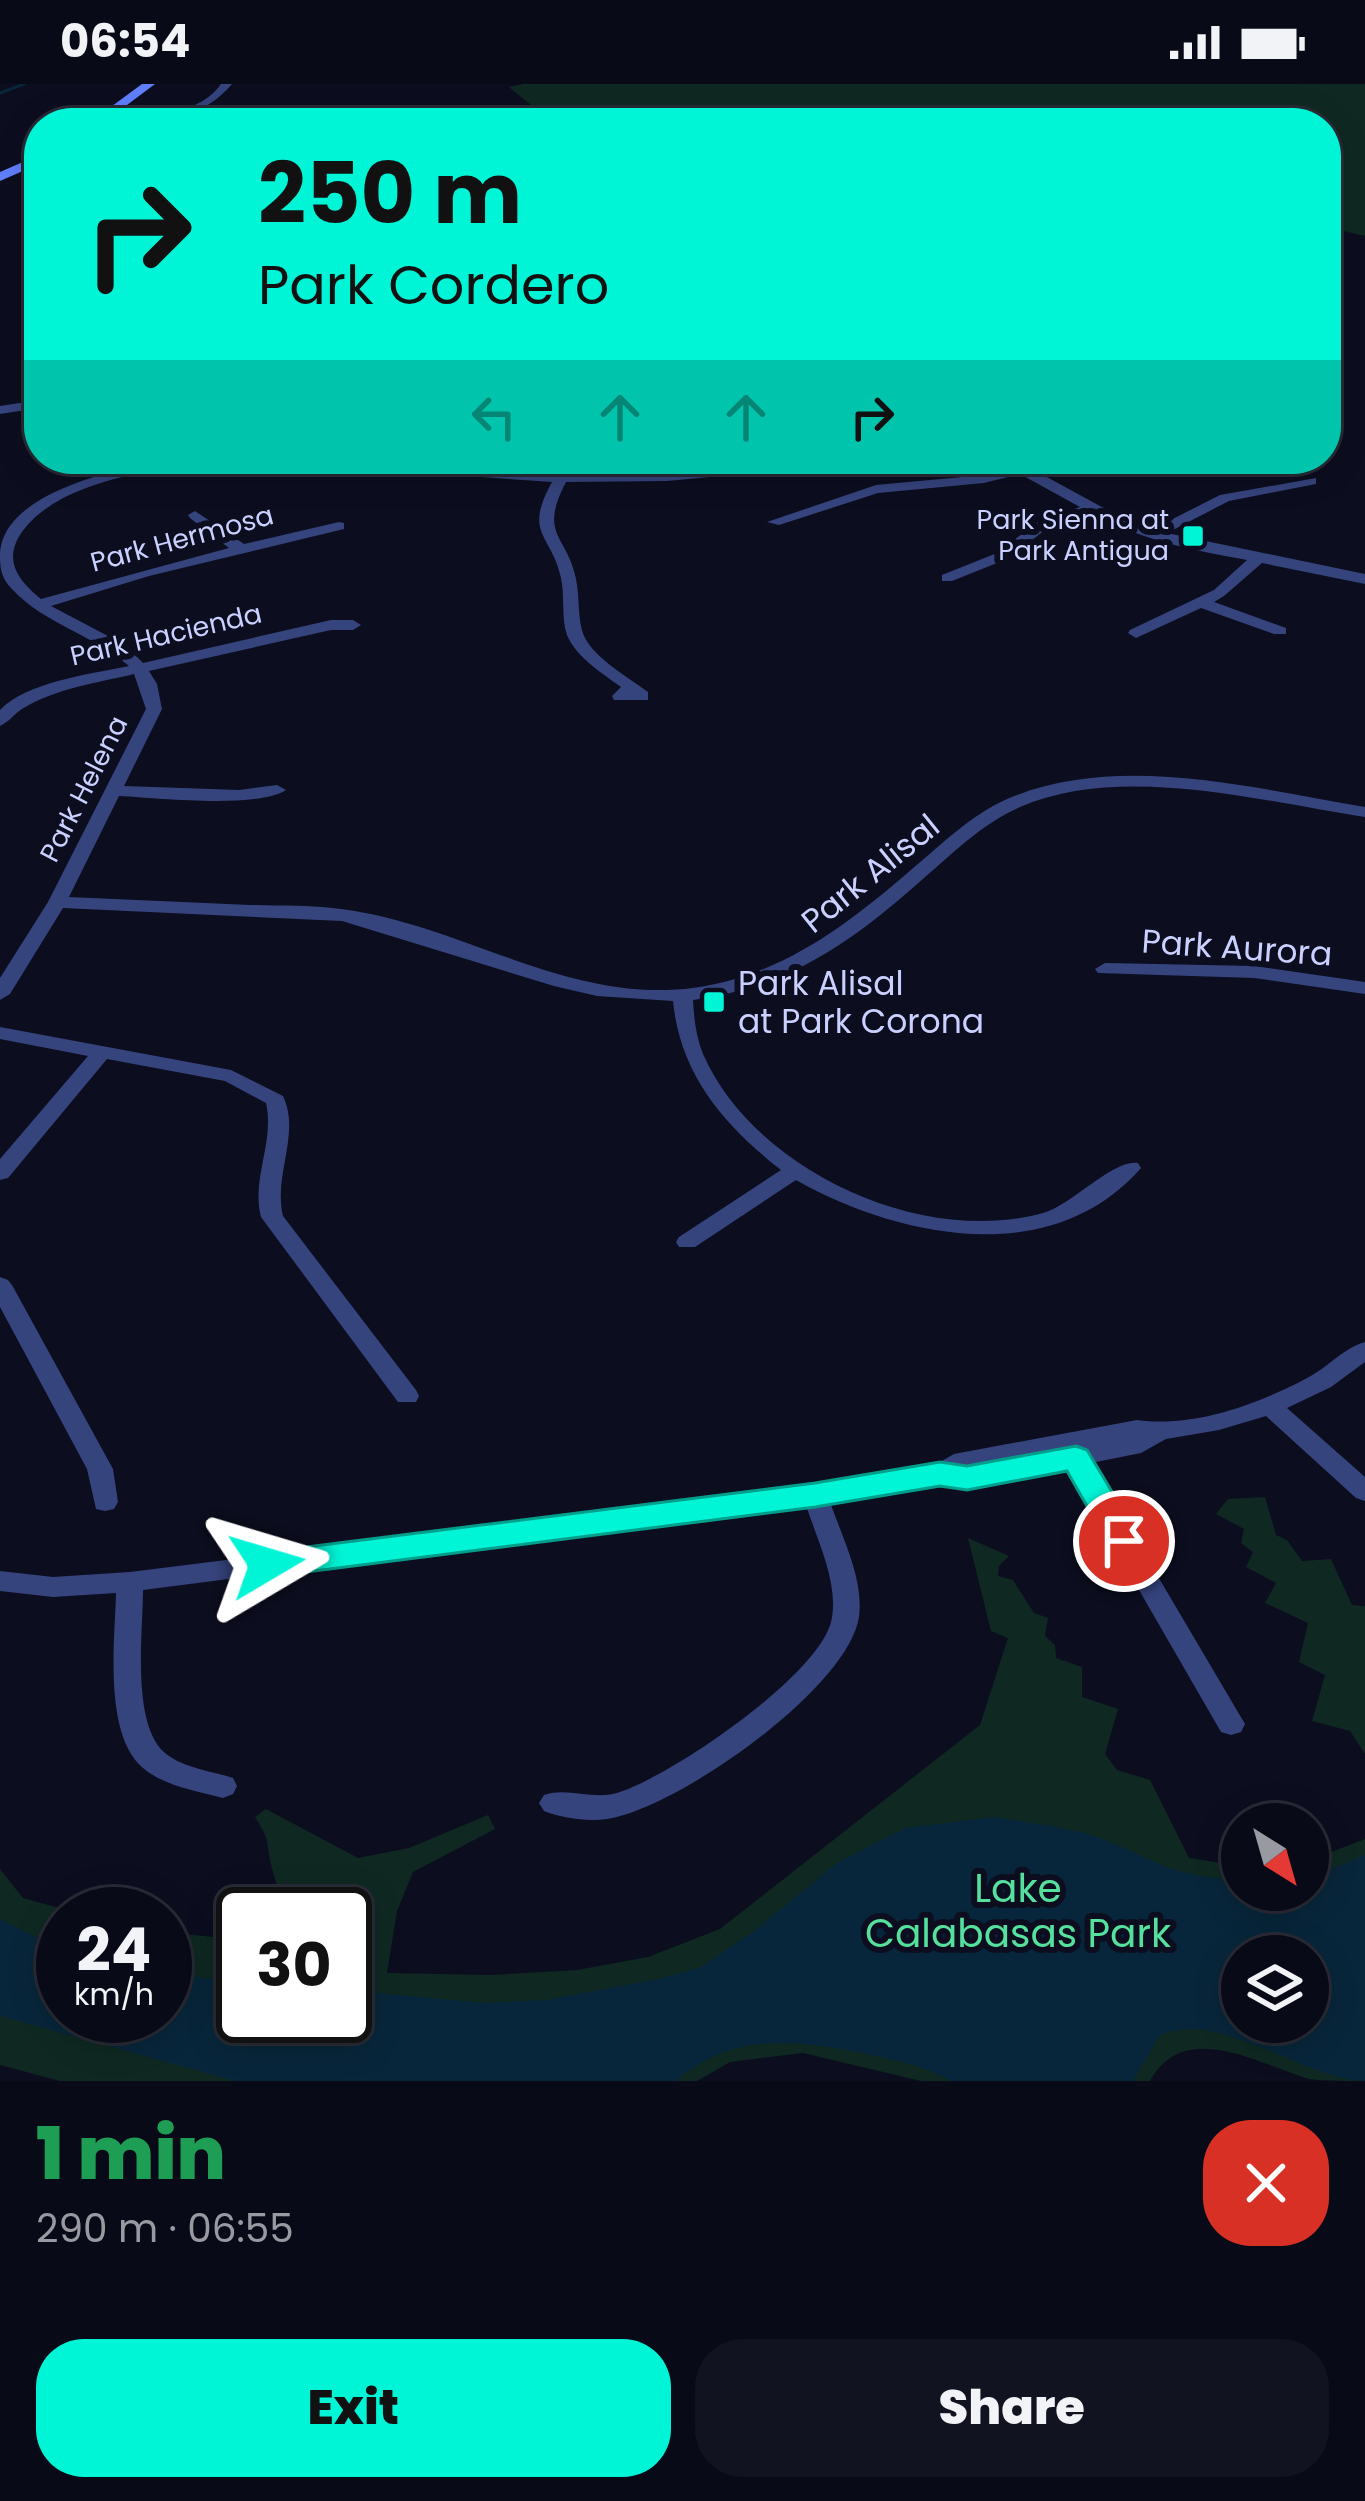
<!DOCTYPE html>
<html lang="en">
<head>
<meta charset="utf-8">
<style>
  body { margin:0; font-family:Poppins,sans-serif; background:#121320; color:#f1f3f6; height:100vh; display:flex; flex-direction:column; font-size:45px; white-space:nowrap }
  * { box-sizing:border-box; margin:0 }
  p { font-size:39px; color:#999aa1 }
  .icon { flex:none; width:66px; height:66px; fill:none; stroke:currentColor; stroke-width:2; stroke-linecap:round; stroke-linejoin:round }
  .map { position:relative; height:1997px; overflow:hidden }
  .drawer { display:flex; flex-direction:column; background:#090a17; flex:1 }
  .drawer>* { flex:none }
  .hud { position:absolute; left:24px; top:24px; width:1317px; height:366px; border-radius:48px; box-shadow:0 6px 30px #0003,0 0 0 3px #292b36; background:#00f5d6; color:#111; overflow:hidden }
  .needle { width:78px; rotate:143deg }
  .controls { position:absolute; left:1221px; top:1719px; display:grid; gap:24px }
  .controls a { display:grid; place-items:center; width:108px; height:108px; border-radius:50%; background:#090a17; box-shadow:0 6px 30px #0003,0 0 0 3px #292b36; font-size:60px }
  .speed { position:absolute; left:36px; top:1803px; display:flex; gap:24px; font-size:60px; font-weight:700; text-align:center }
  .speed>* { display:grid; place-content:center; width:156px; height:156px; border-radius:50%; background:#090a17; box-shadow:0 6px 30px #0003,0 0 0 3px #292b36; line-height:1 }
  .speed small { font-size:30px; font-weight:400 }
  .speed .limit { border:6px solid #111; border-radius:18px; background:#fff; color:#111 }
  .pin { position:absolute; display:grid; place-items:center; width:102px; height:102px; color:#fff; margin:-51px; border:6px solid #fff; border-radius:50%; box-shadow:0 3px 12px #0007 }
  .me { position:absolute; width:132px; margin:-66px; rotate:83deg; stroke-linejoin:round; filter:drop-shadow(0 0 9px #0008) }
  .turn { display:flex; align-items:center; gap:42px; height:252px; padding:0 36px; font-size:54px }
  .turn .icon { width:156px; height:156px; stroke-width:2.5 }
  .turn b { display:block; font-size:84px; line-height:102px }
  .lanes { display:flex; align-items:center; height:114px; padding:0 36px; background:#0003; justify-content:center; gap:60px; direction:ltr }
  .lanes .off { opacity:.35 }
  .round { display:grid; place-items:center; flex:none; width:126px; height:126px; border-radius:48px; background:#121320 }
  .overview { display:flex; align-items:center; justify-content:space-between; height:204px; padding:0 36px }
  h1 { font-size:72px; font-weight:800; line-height:90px; color:#1e9e55 }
  .primary-button { display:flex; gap:24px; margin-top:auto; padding:24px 36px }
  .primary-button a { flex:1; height:138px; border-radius:48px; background:#00f5d6; color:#111; font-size:48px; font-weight:800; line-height:138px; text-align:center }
  .primary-button a+a { background:#121320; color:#f1f3f6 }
  .status { display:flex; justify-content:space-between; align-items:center; height:84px; padding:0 60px; background:#090a17; direction:ltr }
  .status svg { height:33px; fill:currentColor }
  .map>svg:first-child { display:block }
  .green { fill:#0f2922; fill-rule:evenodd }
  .water { fill:#08263b; fill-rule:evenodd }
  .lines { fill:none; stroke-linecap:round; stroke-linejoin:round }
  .stream { stroke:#08263b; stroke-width:3 }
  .minor { fill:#36447e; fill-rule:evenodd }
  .secondary { fill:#6180ff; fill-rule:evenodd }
  .route { fill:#00f5d6; stroke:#009f8b; stroke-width:3 }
  .poi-dot { fill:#00f5d6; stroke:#0c0d1f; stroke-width:4.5 }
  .labels { text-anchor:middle; stroke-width:12; stroke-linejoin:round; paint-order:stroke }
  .far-poi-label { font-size:27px; fill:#cad0ff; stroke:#0c0d1f; text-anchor:end }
  .far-street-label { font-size:27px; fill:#cad0ff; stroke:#0c0d1f }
  .street-label { font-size:33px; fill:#cad0ff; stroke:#0c0d1f }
  .poi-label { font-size:33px; fill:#cad0ff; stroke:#0c0d1f; text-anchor:start }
  .near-park-label { font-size:39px; fill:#55e09e; stroke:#0c0d1f }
</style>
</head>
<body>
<div class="status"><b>06:54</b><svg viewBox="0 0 49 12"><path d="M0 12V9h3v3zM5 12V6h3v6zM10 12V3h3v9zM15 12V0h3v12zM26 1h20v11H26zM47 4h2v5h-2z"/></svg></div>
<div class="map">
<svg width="1365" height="1997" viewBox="0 0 1365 1997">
  <rect width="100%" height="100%" fill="#0c0d1f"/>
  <!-- green -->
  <g class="green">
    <path d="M523 0H1365V152L1326 143V39H1025L980 33 970 39H289L410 24 440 36 531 21 509 3Z"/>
    <path d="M1265 1413 1276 1451 1287 1456 1302 1477 1331 1475 1352 1521 1365 1522V1670L1350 1647 1312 1637 1325 1591 1299 1578 1308 1539 1265 1519 1276 1499 1246 1483 1253 1468 1241 1459 1244 1445 1216 1430 1228 1415Z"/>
    <path d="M968 1454 1009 1472 999 1482 998 1492 1013 1496 1034 1529 1048 1534 1045 1552 1055 1561 1056 1574 1082 1583V1613L1118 1625 1105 1670 1117 1686 1150 1696 1189 1774 1242 1782V1806H1308V1777L1365 1755V1997C1347 1997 1326 1997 1309 1995 1258 1980 1185 1934 1150 1997H921L803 1969 730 1978 697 1997H60L0 1981V1785L23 1814 81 1830H63V1932H165V1848L243 1856V1932H345V1830H284C282 1812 275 1797 271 1781 266 1757 270 1756 255 1733L266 1725 358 1774 409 1764 488 1731 495 1745 413 1788 397 1827 387 1889 492 1891 577 1886 648 1873 720 1845 980 1641 1008 1554 991 1547ZM1242 1872H1308V1938H1242Z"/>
  </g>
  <!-- water -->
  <path class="water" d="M995 1733C1023 1738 1052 1741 1080 1748 1145 1766 1165 1796 1242 1795V1806H1308V1795L1365 1771V1997C1307 1997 1214 1922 1159 1952L1133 1997H951C923 1981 894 1976 862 1969 794 1956 731 1948 676 1997H235L0 1932V1835L63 1867V1932H165V1889L243 1899V1932H345V1906L484 1919 546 1916 663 1894 701 1883 754 1847 837 1779 905 1744ZM1242 1872H1308V1938H1242Z"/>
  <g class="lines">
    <!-- stream -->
    <path class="stream" d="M0 9 24 0"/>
    <!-- minor -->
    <g class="minor">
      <path d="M221 0H232C197 41 155 37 105 35L100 32C141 19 190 42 221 0Z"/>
      <path d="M1326 199 1332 203 1330 207 1326 208Z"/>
      <path d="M39 316V324L0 330V322Z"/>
      <path d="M177 375H217L210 379C151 386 55 397 20 451 3 478 20 498 41 515L229 464 190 434 188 431 195 427 244 460 339 438 344 439V445L149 492 51 522 125 561 143 579 331 536H353L361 541 353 546H331L149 587 157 600 162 625 124 702 239 706 277 701 286 706C256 725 158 714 119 712L69 813C129 816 190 818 250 821 280 822 311 821 341 825 461 840 568 920 693 904 781 892 846 842 912 785 942 760 971 731 1007 715 1118 668 1251 704 1365 723V733C1260 717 1121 679 1020 723 983 739 954 768 924 794 852 858 791 902 693 916 694 934 696 953 703 970 754 1086 921 1163 1043 1129 1072 1121 1113 1075 1138 1079L1141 1084C1052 1186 899 1154 796 1096L695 1163H679L676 1158 679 1153 781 1086C725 1042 680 991 673 917L597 912 554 902 342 837 63 824 10 910 0 916V894L48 818 146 625 134 590C97 599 56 604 22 625 14 630 9 638 0 642V626C26 598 91 590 129 582 94 551 44 540 12 505 2 495 0 486 0 472 0 406 128 382 177 375Z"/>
      <path d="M277 375C385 375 491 390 599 391 642 391 685 388 728 382 753 379 776 375 801 375L731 391 667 397 566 398C538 452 567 450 576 495 580 513 577 535 584 552 595 575 628 593 648 608V616H614L612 612 621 603C602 589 576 573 567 551 561 534 565 512 561 494 551 449 523 451 552 398L284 379Z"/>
      <path d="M996 375H1013L1023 380 1044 375H1067L1034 386 1133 440 1153 445 1220 411 1316 394V400L1229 417 1167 449 1365 490V500L1262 479 1224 512 1214 518 1286 544V550H1274L1201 524 1136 554 1128 549 1130 546 1214 506 1247 476C1192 466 1140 456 1091 429L1053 440 1007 475 952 497H942V491L997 469 1043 434 1080 423 1020 390 984 399 878 409 779 441 767 438 876 401 984 391 1009 384Z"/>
      <path d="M1105 879 1254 882 1365 898V910L1254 894 1098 889 1095 885Z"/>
      <path d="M0 943 231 986 283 1012C301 1050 273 1091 283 1132L416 1306 419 1312 416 1318H398L261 1133C251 1094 275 1058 266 1019L225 997 107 975 8 1094 0 1096V1075L88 972 0 955Z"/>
      <path d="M0 1193 8 1196 12 1201 113 1385 118 1418 114 1425 105 1427 96 1425 87 1385 0 1223Z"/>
      <path d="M1365 1258V1278L1331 1303 1287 1324 1365 1393V1417L1356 1414 1266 1332 1219 1346 1166 1355 1141 1369 1091 1379 1245 1640 1241 1648 1231 1651 1221 1648 1068 1383 967 1403 940 1399 830 1418C842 1453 864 1495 859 1533 848 1605 676 1725 607 1735 588 1738 562 1734 544 1727L539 1719 544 1711C567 1703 592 1716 617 1709 670 1693 817 1593 831 1538 840 1501 817 1456 806 1421L143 1506C143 1549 130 1647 169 1672 188 1685 212 1687 233 1694L237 1702 233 1710 223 1714C197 1707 164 1702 143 1684 103 1650 115 1556 116 1509L53 1513 0 1507V1487L53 1493 130 1488 815 1402 933 1382 954 1370 1137 1336C1194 1344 1259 1320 1309 1293 1328 1283 1344 1264 1365 1258Z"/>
    </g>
    <!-- secondary -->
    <g class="secondary">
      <path d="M142 0H155L103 39H89Z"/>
      <path d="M39 71V80L0 97V88Z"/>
    </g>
  </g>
  <!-- route -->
  <path class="route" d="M1076 1362 1087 1366 1136 1448 1141 1457 1136 1466 1124 1469 1112 1466 1067 1387 967 1406 940 1402 815 1423 267 1493 255 1489 250 1480 255 1472 267 1468 815 1399 940 1378 967 1382Z"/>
  <!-- markers -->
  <g class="poi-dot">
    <rect x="1181" y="440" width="24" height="24" rx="6"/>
    <rect x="702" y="906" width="24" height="24" rx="6"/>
  </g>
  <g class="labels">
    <!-- far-poi labels -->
    <g class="far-poi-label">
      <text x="1169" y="445">Park Sienna at<tspan x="1169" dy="31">Park Antigua</tspan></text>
    </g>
    <!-- far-street labels -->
    <g class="far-street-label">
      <text transform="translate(182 455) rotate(-15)" y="9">Park Hermosa</text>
      <text transform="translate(166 551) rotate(-13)" y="9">Park Hacienda</text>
      <text transform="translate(84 705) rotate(-63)" y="9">Park Helena</text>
    </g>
    <!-- street labels -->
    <g class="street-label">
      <text transform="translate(870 789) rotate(-39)" y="12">Park Alisal</text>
      <text transform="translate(1237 863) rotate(4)" y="12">Park Aurora</text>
    </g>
    <!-- poi labels -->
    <g class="poi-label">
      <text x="738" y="911">Park Alisal<tspan x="738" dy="38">at Park Corona</tspan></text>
    </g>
    <!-- near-park labels -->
    <g class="near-park-label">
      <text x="1018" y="1818">Lake<tspan x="1018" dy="45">Calabasas Park</tspan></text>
    </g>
  </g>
</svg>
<div class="controls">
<a><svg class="needle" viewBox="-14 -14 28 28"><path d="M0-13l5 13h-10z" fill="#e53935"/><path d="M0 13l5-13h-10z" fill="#999aa1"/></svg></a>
<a><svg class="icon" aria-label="layers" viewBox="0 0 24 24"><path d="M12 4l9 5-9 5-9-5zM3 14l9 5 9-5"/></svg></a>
</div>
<div class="speed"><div>24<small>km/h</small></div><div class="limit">30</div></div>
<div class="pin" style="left:1124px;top:1457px;background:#d93025"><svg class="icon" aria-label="arrive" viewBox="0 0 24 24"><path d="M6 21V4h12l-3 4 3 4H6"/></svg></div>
<svg class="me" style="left:267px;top:1480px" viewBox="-20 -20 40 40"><path d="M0-17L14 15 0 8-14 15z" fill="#00f5d6" stroke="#fff" stroke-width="4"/></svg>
<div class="hud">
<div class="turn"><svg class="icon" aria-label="right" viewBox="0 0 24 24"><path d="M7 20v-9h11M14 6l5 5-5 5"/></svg><div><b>250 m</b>Park Cordero</div></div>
<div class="lanes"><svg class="icon off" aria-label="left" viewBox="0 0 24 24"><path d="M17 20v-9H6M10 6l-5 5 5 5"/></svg><svg class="icon off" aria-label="ahead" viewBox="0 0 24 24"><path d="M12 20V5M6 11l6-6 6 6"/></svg><svg class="icon off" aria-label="ahead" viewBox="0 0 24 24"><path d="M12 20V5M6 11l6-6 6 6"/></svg><svg class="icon" aria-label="right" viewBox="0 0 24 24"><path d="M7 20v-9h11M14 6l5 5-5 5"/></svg></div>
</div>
</div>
<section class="drawer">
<div class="overview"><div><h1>1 min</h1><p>290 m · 06:55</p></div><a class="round" style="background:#d93025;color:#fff"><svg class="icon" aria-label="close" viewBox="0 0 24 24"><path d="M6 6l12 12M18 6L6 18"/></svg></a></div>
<div class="primary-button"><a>Exit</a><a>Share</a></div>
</section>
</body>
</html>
